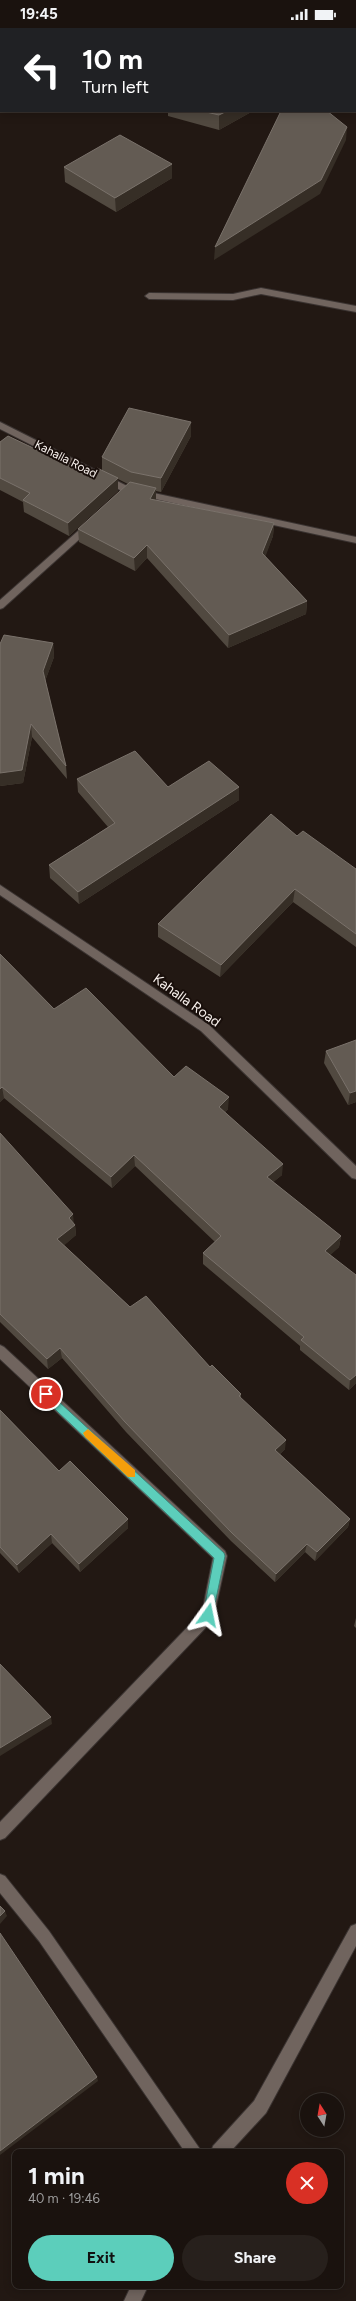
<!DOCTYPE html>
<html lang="en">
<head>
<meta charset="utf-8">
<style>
  body { margin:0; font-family:Figtree,sans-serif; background:#27201c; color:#f1f3f6; height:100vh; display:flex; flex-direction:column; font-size:15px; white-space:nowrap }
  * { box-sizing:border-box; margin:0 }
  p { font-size:13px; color:#9f9e9e }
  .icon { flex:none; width:22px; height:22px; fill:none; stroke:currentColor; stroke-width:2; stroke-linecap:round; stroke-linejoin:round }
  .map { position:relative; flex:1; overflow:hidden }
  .panel { position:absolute; left:12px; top:2121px; width:332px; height:140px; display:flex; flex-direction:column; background:#1a120e; border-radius:8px; box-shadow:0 2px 10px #0003,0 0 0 1px #38322e }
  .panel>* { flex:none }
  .hud { position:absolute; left:0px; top:0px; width:356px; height:84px; box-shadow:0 2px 10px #0003,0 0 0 1px #38322e; background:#202124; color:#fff; overflow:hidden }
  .needle { width:26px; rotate:349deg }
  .tools { position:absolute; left:300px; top:2065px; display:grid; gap:8px }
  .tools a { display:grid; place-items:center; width:44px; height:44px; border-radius:50%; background:#1a120e; box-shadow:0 2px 10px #0003,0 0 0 1px #38322e; font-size:20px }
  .pin { position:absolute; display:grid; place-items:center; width:34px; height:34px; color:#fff; margin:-17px; border:2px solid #fff; border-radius:50%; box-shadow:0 1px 4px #0007 }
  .me { position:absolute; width:44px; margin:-22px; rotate:12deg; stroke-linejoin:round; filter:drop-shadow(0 0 3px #0008) }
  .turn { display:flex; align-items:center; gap:14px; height:84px; padding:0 16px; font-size:18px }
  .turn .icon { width:52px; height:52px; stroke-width:2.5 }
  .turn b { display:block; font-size:28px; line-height:34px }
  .round { display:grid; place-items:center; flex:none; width:42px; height:42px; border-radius:21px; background:#27201c }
  .headline { display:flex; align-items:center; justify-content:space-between; height:68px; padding:0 16px }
  h1 { font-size:24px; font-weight:700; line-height:30px }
  .action { display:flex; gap:8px; margin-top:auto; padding:8px 16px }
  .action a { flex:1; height:46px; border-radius:24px; background:#5ccebb; color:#111; font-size:16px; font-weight:700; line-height:46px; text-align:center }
  .action a+a { background:#27201c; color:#f1f3f6 }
  .status { display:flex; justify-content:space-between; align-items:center; height:28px; padding:0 20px; background:#1a120e; direction:ltr }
  .status svg { height:11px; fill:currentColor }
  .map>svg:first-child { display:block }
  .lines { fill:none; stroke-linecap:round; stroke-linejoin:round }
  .minor-casing { stroke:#3a3331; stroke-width:2 }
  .minor { fill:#70645e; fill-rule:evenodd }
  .wall { fill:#514940 }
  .shaded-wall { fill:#362e26 }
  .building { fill:#635b53; stroke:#7a726b }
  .route { fill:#5ccebb; stroke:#3c867a }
  .slow { fill:#f59e0b }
  .labels { text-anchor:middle; stroke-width:4; stroke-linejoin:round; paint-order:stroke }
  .far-street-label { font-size:12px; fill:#f8f1ed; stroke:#190f0b }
  .street-label { font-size:14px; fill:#f8f1ed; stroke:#190f0b }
</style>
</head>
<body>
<div class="status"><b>19:45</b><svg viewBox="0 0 49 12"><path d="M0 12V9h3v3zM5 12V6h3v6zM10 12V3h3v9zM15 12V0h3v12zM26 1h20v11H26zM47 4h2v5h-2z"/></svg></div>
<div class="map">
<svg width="356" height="2273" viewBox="0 0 356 2273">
  <rect width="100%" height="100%" fill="#221813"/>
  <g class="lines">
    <defs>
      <g id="minor">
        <path d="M261 260 356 278V284L261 266 233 272 149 271 145 268 149 265 233 266Z"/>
        <path d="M0 394 131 460 133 462 123 472H117L115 470 122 463 0 401Z"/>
        <path d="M140 462 356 509V515L137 467V463Z"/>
        <path d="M90 494 95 497 93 499 3 580 0 581V572L87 495Z"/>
        <path d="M0 857 209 997 356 1138V1151L352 1150 201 1003 0 867Z"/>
        <path d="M0 1317 4 1319 225 1523 227 1528 213 1592 5 1810 0 1812V1794L202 1584 213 1530 0 1331Z"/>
        <path d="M0 1846 5 1848 49 1903 202 2124H185L39 1913 0 1865Z"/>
        <path d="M356 1896V1918L266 2085 230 2124H211L213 2118 254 2073 351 1898Z"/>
        <path d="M131 2258H148L141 2273H124Z"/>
      </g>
    </defs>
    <!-- minor casing -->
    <use href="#minor" class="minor-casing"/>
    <!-- minor -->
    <use href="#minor" class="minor"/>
  </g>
  <!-- wall -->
  <g class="wall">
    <path d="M168 83H253L219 102 168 88Z"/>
    <path d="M64 139 172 150 116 184 65 154Z"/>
    <path d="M191 408 161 464 156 463V472L274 495 273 508 265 528 307 573 306 586 228 620 147 530 135 543 79 514 78 501 128 456 118 451V463L69 508 24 484 23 474 0 462V414L92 448 102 443V429Z"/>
    <path d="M53 615 54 629 45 653 66 738 67 751 32 709 23 755 0 758Z"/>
    <path d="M77 751 168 759H239V772L79 876 50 850 49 837 108 799 78 764Z"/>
    <path d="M297 808 356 841V919L293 874 220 949 158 909V896Z"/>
    <path d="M0 926 54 981 228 1081 225 1084 282 1147 273 1154 341 1208 339 1219 330 1227 356 1355 349 1362 300 1322V1318L203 1236V1225L215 1214 135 1138 112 1160 4 1070 0 1074Z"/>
    <path d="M326 1023 356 1074 348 1077 324 1035Z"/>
    <path d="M0 1105 75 1197 76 1207 64 1217 130 1279 210 1339 241 1366V1370L285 1421 280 1426 350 1491 348 1499 315 1533 305 1524 275 1554 231 1513 126 1404 62 1330 48 1341 0 1294Z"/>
    <path d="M0 1382 59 1443 128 1491V1500L80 1544 52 1515 19 1545 0 1525Z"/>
    <path d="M356 1590V1600L354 1598Z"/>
  </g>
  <!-- shaded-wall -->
  <g class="shaded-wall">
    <path d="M227 83H253L219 102V87Z"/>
    <path d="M347 99 346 112 320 166 214 232 215 219Z"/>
    <path d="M172 136V150L116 184 115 170Z"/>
    <path d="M191 394V408L161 464V450Z"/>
    <path d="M118 450V463L69 508 68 495Z"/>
    <path d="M156 460V473L150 471Z"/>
    <path d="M274 495 273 508 262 538V525Z"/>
    <path d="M147 517V530L135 543 134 530Z"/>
    <path d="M307 573 306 586 228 620 229 607Z"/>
    <path d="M53 615 54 629 44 656 43 643Z"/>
    <path d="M31 696 32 709 23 755 0 758V745Z"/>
    <path d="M239 759V772L79 876 78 864Z"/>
    <path d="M295 861 293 874 220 949 221 937Z"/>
    <path d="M2 1059 4 1070 0 1074V1061Z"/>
    <path d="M356 1063V1074L348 1077 350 1065Z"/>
    <path d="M229 1069 228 1081 218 1090 219 1079Z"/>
    <path d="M134 1127 135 1138 112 1160 111 1149Z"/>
    <path d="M283 1136 282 1147 266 1160 267 1149Z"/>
    <path d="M73 1186 74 1197H75L76 1207 59 1222 57 1211 69 1190Z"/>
    <path d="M341 1208 339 1219 324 1233 325 1223Z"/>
    <path d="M60 1320 62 1330 48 1341 47 1331Z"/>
    <path d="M356 1347V1355L349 1362 350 1352Z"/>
    <path d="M286 1412 285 1421 274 1431 275 1422Z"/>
    <path d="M128 1491V1500L80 1544 79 1536Z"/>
    <path d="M350 1491 348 1499 315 1533 317 1524Z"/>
    <path d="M51 1506 52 1515 19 1545 17 1537Z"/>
    <path d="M307 1516 305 1524 275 1554 276 1546Z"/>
    <path d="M51 1689 52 1696 0 1728V1720Z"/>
    <path d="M5 1883 7 1888 0 1896V1888Z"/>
    <path d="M97 2049 98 2053 0 2127V2123Z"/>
  </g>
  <!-- building -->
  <g class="building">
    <path d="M202 83H227L219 87Z"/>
    <path d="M281 83H327L347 99 321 152 215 219Z"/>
    <path d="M120 107 172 136 115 170 64 139Z"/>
    <path d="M129 380 191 394 161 450 131 444 102 429Z"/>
    <path d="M8 408 92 448 97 440 118 450 68 495 23 472 30 465 0 450V414Z"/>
    <path d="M130 454 156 460 150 471 274 495 262 525 307 573 229 607 147 517 134 530 78 501Z"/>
    <path d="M4 607 53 615 43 643 66 738 31 696 22 742 0 745V616Z"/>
    <path d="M135 723 168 759 209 733 239 759 78 864 49 837 115 795 77 751Z"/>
    <path d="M271 786 297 808 303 803 356 841V906L295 861 221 937 158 896Z"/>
    <path d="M0 926 54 981 86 960 174 1049 186 1038 229 1069 219 1079 283 1136 267 1149 341 1208 325 1223 356 1247V1347L350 1352 301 1312 304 1309 203 1225 221 1208 134 1127 111 1149 2 1059 0 1061Z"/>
    <path d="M356 1012V1063L350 1065 326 1023Z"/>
    <path d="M0 1105 73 1186 69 1190 75 1197 57 1211 130 1279 146 1268 210 1339 212 1337 241 1366 239 1368 286 1412 275 1422 350 1491 317 1524 307 1516 276 1546 232 1505 125 1394 60 1320 47 1331 0 1286Z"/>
    <path d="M0 1382 59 1443 70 1433 128 1491 79 1536 51 1506 17 1537 0 1519Z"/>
    <path d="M0 1636 51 1689 0 1720Z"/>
    <path d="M0 1878 5 1883 0 1888Z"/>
    <path d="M0 1905 97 2049 0 2123Z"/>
  </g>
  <!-- route -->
  <path class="route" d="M46 1362 224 1525 225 1528 212 1590H204L203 1587 214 1530 43 1370 41 1366Z"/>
  <!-- slow -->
  <path class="slow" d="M88 1401 135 1442V1449H128L85 1409 83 1405Z"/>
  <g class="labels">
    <!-- far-street labels -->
    <g class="far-street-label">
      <text transform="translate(66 431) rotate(27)" y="4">Kahalla Road</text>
    </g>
    <!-- street labels -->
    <g class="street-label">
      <text transform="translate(187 972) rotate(36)" y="5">Kahalla Road</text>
    </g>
  </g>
</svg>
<div class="tools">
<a><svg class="needle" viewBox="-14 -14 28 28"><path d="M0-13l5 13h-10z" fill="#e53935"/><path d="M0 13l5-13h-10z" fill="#9f9e9e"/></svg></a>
</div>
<div class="pin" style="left:46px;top:1366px;background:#d93025"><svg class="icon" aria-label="arrive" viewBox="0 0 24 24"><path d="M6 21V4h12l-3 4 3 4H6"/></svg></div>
<svg class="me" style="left:208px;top:1587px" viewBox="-20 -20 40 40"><path d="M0-17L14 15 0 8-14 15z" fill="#5ccebb" stroke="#fff" stroke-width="4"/></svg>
<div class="hud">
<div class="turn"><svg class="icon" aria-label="left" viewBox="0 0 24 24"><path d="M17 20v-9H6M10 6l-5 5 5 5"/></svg><div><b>10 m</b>Turn left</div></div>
</div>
<section class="panel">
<div class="headline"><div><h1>1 min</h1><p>40 m · 19:46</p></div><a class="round" style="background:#d93025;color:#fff"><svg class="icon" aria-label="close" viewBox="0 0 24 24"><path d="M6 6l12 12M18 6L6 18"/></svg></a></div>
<div class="action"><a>Exit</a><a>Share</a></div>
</section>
</div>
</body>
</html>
